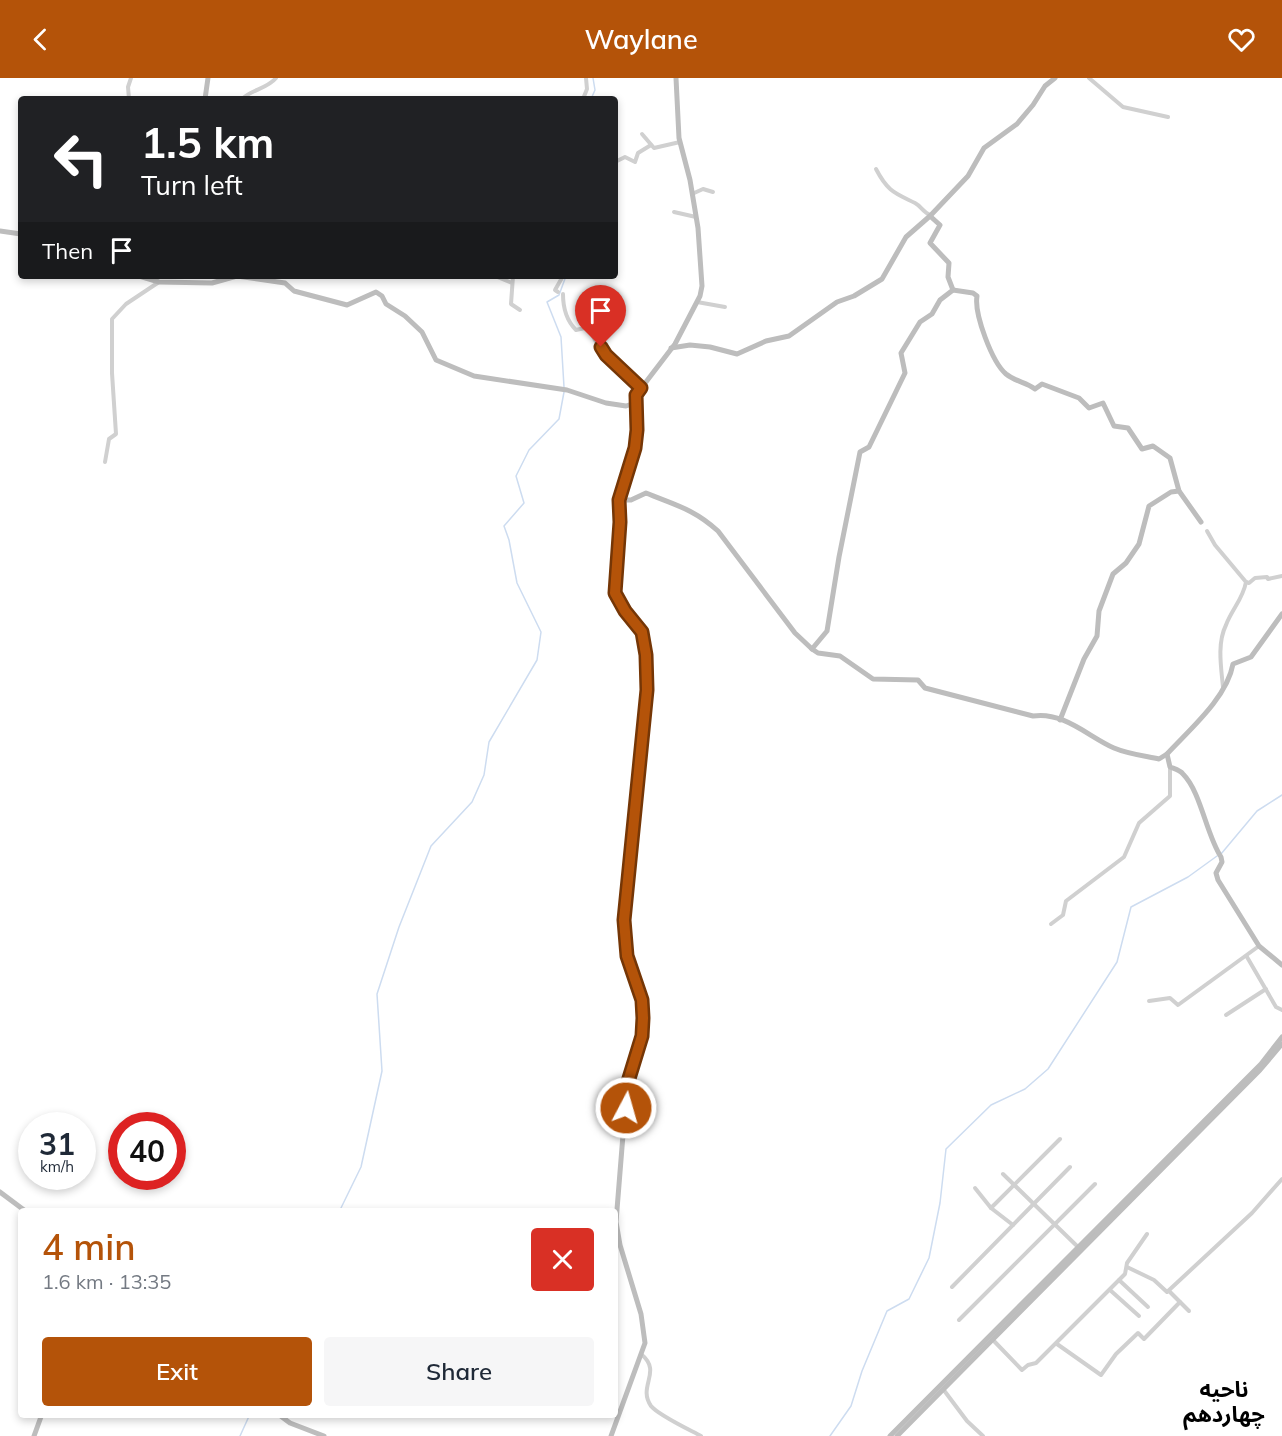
<!DOCTYPE html>
<html lang="en">
<head>
<meta charset="utf-8">
<style>
  body { margin:0; font-family:Mulish,"Noto Sans Arabic",sans-serif; background:#f6f6f7; color:#1f2937; height:100vh; display:flex; flex-direction:column; font-size:22px; white-space:nowrap }
  * { box-sizing:border-box; margin:0 }
  p { font-size:20px; color:#747a83 }
  .icon { flex:none; width:33px; height:33px; fill:none; stroke:currentColor; stroke-width:2; stroke-linecap:round; stroke-linejoin:round }
  .map { position:relative; flex:1; overflow:hidden }
  .panel { position:absolute; left:18px; top:1130px; width:600px; height:210px; display:flex; flex-direction:column; background:#fff; border-radius:6px; box-shadow:0 3px 9px #0003 }
  .panel>* { flex:none }
  .banner { position:absolute; left:18px; top:18px; width:600px; height:183px; border-radius:6px; box-shadow:0 3px 9px #0003; background:#202124; color:#fff; overflow:hidden }
  .speed { position:absolute; left:18px; top:1034px; display:flex; gap:12px; font-size:30px; font-weight:700; text-align:center }
  .speed>* { display:grid; place-content:center; width:78px; height:78px; border-radius:50%; background:#fff; box-shadow:0 3px 9px #0003; line-height:1 }
  .speed small { font-size:15px; font-weight:400 }
  .speed .limit { border:9px solid #d22; background:#fff; color:#111 }
  .pin { position:absolute; display:grid; place-items:center; width:51px; height:51px; color:#fff; margin:-62px -26px; border-radius:50% 50% 50% 0; rotate:-45deg; box-shadow:0 0 6px #0007 }
  .pin .icon { rotate:45deg }
  .me { position:absolute; width:66px; margin:-33px; rotate:6deg; stroke-linejoin:round; filter:drop-shadow(0 0 4px #0008) }
  .turn { display:flex; align-items:center; gap:21px; height:126px; padding:0 24px; font-size:27px }
  .turn .icon { width:78px; height:78px; stroke-width:2.5 }
  .turn b { display:block; font-size:42px; line-height:51px }
  .then { display:flex; align-items:center; height:57px; padding:0 24px; background:#0003; gap:12px; font-size:22px }
  .round { display:grid; place-items:center; flex:none; width:63px; height:63px; border-radius:6px; background:#f6f6f7 }
  .head { display:flex; align-items:center; justify-content:space-between; height:102px; padding:0 24px }
  h1 { font-size:36px; font-weight:600; line-height:45px; color:#b45309 }
  .cta { display:flex; gap:12px; margin-top:auto; padding:12px 24px }
  .cta a { flex:1; height:69px; border-radius:6px; background:#b45309; color:#fff; font-size:24px; font-weight:600; line-height:69px; text-align:center }
  .cta a+a { background:#f6f6f7; color:#1f2937 }
  header { display:flex; justify-content:space-between; align-items:center; height:78px; padding:0 24px; background:#b45309; color:#fff; font-size:27px; font-weight:600 }
  .map>svg:first-child { display:block }
  .lines { fill:none; stroke-linecap:round; stroke-linejoin:round }
  .stream { stroke:#cddcf0; stroke-width:1.5 }
  .street { stroke:#d0d0d0; stroke-width:4 }
  .secondary { stroke:#bdbdbd; stroke-width:5 }
  .route-casing { stroke:#753606; stroke-width:15 }
  .route { stroke:#b45309; stroke-width:10 }
  .labels { text-anchor:middle; stroke-width:6; stroke-linejoin:round; paint-order:stroke }
  .district-label { font-size:22px; font-weight:bold; fill:#000; stroke:#fff }
</style>
</head>
<body>
<header><svg class="icon" aria-label="back" viewBox="0 0 24 24"><path d="M15 5l-7 7 7 7"/></svg>Waylane<svg class="icon" aria-label="heart" viewBox="0 0 24 24"><path d="M12 20l-8-8c-3-5 5-10 8-4 3-6 11-1 8 4z"/></svg></header>
<div class="map">
<svg width="1282" height="1358" viewBox="0 0 1282 1358">
  <rect width="100%" height="100%" fill="#fff"/>
  <g class="lines">
    <!-- stream -->
    <g class="stream">
      <path d="M591 21 595 12 593 0"/>
      <path d="M564 309 561 259 547 224 559 217 566 198"/>
      <path d="M1221 776 1257 733 1282 717"/>
      <path d="M340 1132 361 1089 382 993 377 916 399 849 431 768 472 724 484 697 489 664 537 582 541 554 517 505 509 462 504 448 524 425 516 398 529 372 559 341 564 314"/>
      <path d="M240 1358 250 1336"/>
      <path d="M830 1358 851 1328 862 1293 887 1233 909 1221 929 1180 940 1125 946 1071 991 1027 1025 1011 1048 991 1117 884 1131 829 1188 799 1217 778"/>
    </g>
    <!-- street -->
    <g class="street">
      <path d="M1089 0 1123 29 1168 39"/>
      <path d="M129 21 128 9 131 0"/>
      <path d="M242 21C252 11 267 11 276 0"/>
      <path d="M583 21 587 11 586 0"/>
      <path d="M642 56 654 70 680 64"/>
      <path d="M615 84 625 79 635 84 638 75 651 67"/>
      <path d="M876 91C888 114 895 115 915 125 921 128 923 134 930 137"/>
      <path d="M692 116 703 111 713 114"/>
      <path d="M674 134 696 139"/>
      <path d="M495 198 512 205"/>
      <path d="M513 198 511 226 520 232"/>
      <path d="M558 214 555 212 563 198"/>
      <path d="M563 216C563 230 567 243 576 252L589 249C595 271 624 294 641 310"/>
      <path d="M697 224 725 229"/>
      <path d="M105 384 109 361 116 356 112 295V241L126 226 159 204"/>
      <path d="M1207 453 1215 467 1246 504C1243 521 1232 531 1226 547 1217 565 1221 589 1223 609"/>
      <path d="M1246 504 1249 505 1255 500 1267 499 1268 501 1282 498"/>
      <path d="M1051 846 1063 837 1066 823 1124 779 1139 745 1170 718V689"/>
      <path d="M1247 879 1276 929 1282 932"/>
      <path d="M1149 923 1170 920 1178 927 1259 868"/>
      <path d="M1226 937 1266 911"/>
      <path d="M1003 1096 1078 1169"/>
      <path d="M975 1110 991 1130 1013 1147"/>
      <path d="M991 1130 1060 1061"/>
      <path d="M1127 1189 1154 1202 1167 1214 1252 1135 1282 1101"/>
      <path d="M1119 1202 1148 1229"/>
      <path d="M952 1209 1070 1089"/>
      <path d="M1110 1212 1139 1238"/>
      <path d="M1169 1213 1189 1233"/>
      <path d="M959 1242 1095 1106"/>
      <path d="M993 1262 1022 1292 1028 1287 1036 1285 1125 1196 1127 1185 1147 1156"/>
      <path d="M1057 1266 1101 1297 1116 1276 1138 1255 1144 1261 1180 1224"/>
      <path d="M641 1276C663 1294 637 1308 651 1328 658 1337 690 1352 701 1358"/>
      <path d="M943 1311 967 1343 983 1358"/>
    </g>
    <!-- secondary -->
    <g class="secondary">
      <path d="M205 21 208 0"/>
      <path d="M930 138 940 147 930 165 949 185 948 199 953 212 973 215 977 218C974 236 992 284 1006 296 1016 304 1026 304 1035 311L1042 306 1079 320 1089 330 1103 325 1114 348 1128 350 1142 371 1153 368 1170 380 1179 413 1201 444"/>
      <path d="M0 153 21 156"/>
      <path d="M139 198 159 204 212 205 237 198 285 205 294 213 347 227 376 214 382 218 386 226 405 238 422 254 436 282 474 298 567 312 606 325 626 328 635 325"/>
      <path d="M671 270 690 267 710 269 737 276 766 263 789 258 837 224 854 218 882 201 906 159 930 138 968 98 984 70 1017 46 1033 27 1045 8 1055 0"/>
      <path d="M619 422H631L646 415C675 427 694 431 718 453L795 555 812 571 818 575 840 578 873 601 918 602 925 610 1033 638C1063 633 1089 659 1114 670 1128 676 1145 678 1159 681L1167 676"/>
      <path d="M1282 536 1251 579 1233 586C1227 620 1189 652 1167 676L1170 689C1175 691 1180 692 1183 696 1201 714 1206 756 1221 779L1222 784 1216 795 1218 802 1259 868 1282 887"/>
      <path d="M812 571 827 553 839 479 860 374 869 369 905 295 901 275 920 244 932 236 940 222 953 212"/>
      <path d="M1060 642 1084 581 1097 558 1099 533 1113 496 1126 485 1139 466 1149 428 1171 414 1179 413"/>
      <path d="M0 1114 24 1132"/>
      <path d="M278 1336 290 1345 324 1358"/>
      <path d="M34 1358 42 1336"/>
      <path d="M611 1358 645 1265 641 1236 620 1167 616 1144 627 1007 642 958 643 940V922L627 878 624 841 647 612 646 577 642 554 625 533 614 515 620 444 619 422 635 370 637 352 636 317 675 266 700 218 702 208 698 150 690 102 679 60 676 0"/>
      <path d="M890 1358 1261 986 1282 959"/>
      <path d="M897 1358 1260 992 1282 966"/>
    </g>
  </g>
  <g class="lines">
    <defs>
      <path id="route" d="M601 269 606 277 641 310 636 317 637 352 635 370 619 422 620 444 615 515 625 533 642 554 646 577 647 612 624 842 627 878 642 922 643 940 642 958 627 1007 626 1030"/>
    </defs>
    <!-- route casing -->
    <use href="#route" class="route-casing"/>
    <!-- route -->
    <use href="#route" class="route"/>
  </g>
  <g class="labels">
    <!-- district labels -->
    <g class="district-label">
      <text x="1224" y="1319">ناحیه<tspan x="1224" dy="25">چهاردهم</tspan></text>
    </g>
  </g>
</svg>
<div class="speed"><div>31<small>km/h</small></div><div class="limit">40</div></div>
<div class="pin" style="left:601px;top:269px;background:#d93025"><svg class="icon" aria-label="arrive" viewBox="0 0 24 24"><path d="M6 21V4h12l-3 4 3 4H6"/></svg></div>
<svg class="me" style="left:626px;top:1030px" viewBox="-20 -20 40 40"><circle r="17" fill="#b45309" stroke="#fff" stroke-width="3"/><path d="M0-11L8 9 0 5-8 9z" fill="#fff"/></svg>
<div class="banner">
<div class="turn"><svg class="icon" aria-label="left" viewBox="0 0 24 24"><path d="M17 20v-9H6M10 6l-5 5 5 5"/></svg><div><b>1.5 km</b>Turn left</div></div>
<div class="then">Then<svg class="icon" aria-label="arrive" viewBox="0 0 24 24"><path d="M6 21V4h12l-3 4 3 4H6"/></svg></div>
</div>
<section class="panel">
<div class="head"><div><h1>4 min</h1><p>1.6 km · 13:35</p></div><a class="round" style="background:#d93025;color:#fff"><svg class="icon" aria-label="close" viewBox="0 0 24 24"><path d="M6 6l12 12M18 6L6 18"/></svg></a></div>
<div class="cta"><a>Exit</a><a>Share</a></div>
</section>
</div>
</body>
</html>
